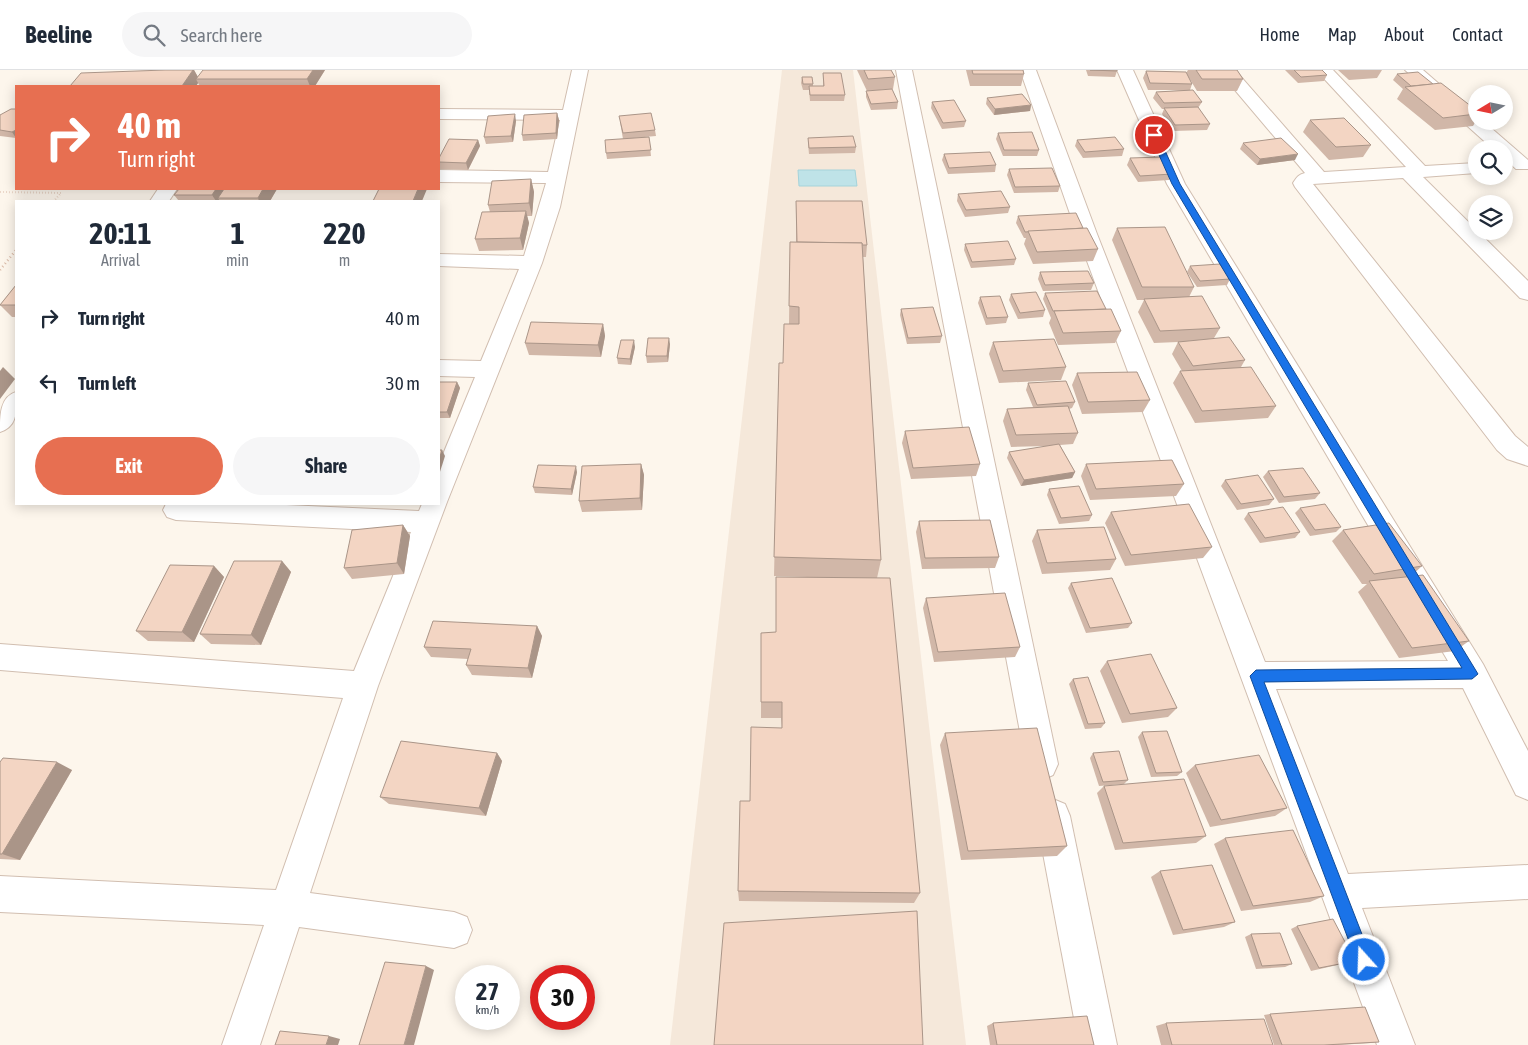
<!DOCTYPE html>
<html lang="en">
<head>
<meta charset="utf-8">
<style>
  body { margin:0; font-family:"Asap Condensed",sans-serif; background:#f6f6f7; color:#1f2937; height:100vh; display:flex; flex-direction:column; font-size:19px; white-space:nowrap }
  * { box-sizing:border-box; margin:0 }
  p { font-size:16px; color:#747a83 }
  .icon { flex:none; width:28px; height:28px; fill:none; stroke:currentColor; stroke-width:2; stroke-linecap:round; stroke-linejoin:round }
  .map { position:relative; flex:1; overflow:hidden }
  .side { position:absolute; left:15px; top:130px; width:425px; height:305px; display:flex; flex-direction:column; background:#fff; border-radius:0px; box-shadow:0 2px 12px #0003 }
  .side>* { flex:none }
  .hud { position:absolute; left:15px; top:15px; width:425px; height:105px; border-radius:0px; box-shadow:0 2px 12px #0003; background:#e76f51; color:#fff; overflow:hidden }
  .needle { width:32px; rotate:260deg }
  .fabs { position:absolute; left:1468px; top:15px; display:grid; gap:10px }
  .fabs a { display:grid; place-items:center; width:45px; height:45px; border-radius:50%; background:#fff; box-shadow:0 2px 12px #0003; font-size:25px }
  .speed { position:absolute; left:455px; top:895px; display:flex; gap:10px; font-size:25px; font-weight:700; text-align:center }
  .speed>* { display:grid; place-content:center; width:65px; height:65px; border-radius:50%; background:#fff; box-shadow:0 2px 12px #0003; line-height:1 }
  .speed small { font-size:12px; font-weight:400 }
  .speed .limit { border:8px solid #d22; background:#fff; color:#111 }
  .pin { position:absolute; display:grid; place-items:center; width:42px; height:42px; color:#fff; margin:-21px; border:2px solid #fff; border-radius:50%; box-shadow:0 1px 5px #0007 }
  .me { position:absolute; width:55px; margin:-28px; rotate:340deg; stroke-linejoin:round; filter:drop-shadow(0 0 4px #0008) }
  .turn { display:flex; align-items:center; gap:18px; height:105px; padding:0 20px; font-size:22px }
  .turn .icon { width:65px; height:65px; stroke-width:2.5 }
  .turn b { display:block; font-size:35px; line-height:42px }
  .eta { display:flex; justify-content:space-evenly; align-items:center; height:85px; text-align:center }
  .eta b { font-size:30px; font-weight:700; line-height:35px }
  .primary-button { display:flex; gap:10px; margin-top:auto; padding:10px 20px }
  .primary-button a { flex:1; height:58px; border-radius:30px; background:#e76f51; color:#fff; font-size:20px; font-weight:700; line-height:58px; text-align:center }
  .primary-button a+a { background:#f6f6f7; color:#1f2937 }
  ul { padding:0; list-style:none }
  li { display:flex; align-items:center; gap:15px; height:65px; padding:0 20px }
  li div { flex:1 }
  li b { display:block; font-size:19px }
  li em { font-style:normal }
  header { display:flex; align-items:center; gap:30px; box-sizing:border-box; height:70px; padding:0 25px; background:#fff; border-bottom:1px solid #e0e1e3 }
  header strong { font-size:24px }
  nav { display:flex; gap:28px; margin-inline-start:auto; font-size:18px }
  .search { width:350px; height:45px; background:#f6f6f7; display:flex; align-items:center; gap:12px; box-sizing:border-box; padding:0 18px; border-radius:28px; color:#747a83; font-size:19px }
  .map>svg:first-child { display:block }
  .residential { fill:#f5e8da }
  .water { fill:#bfe3e8; stroke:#a5d3da }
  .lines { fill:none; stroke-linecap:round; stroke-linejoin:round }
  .minor-casing { stroke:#d1beb0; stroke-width:2 }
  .path-far1 { stroke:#d9b8a5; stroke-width:2; stroke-dasharray:0.5 2.5; stroke-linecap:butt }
  .path { stroke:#d9b8a5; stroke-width:2.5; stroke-dasharray:1 3; stroke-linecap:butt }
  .minor { fill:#fff; fill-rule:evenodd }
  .wall { fill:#d1b7a8 }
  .shaded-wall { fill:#aa9588 }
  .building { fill:#f3d5c3; stroke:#aa9588 }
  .route { fill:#1a73e8; stroke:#114b97 }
</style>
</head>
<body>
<header>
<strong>Beeline</strong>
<div class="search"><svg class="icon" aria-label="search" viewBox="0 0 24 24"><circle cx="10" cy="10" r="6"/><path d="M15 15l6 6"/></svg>Search here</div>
<nav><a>Home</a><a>Map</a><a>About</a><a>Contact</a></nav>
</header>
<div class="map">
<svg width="1528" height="975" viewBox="0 0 1528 975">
  <rect width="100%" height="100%" fill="#fdf6ec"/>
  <!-- residential -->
  <path class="residential" d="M782 0H853L966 975H670Z"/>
  <!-- water -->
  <path class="water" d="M798 100H855L857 116H799Z"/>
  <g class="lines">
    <defs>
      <g id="minor">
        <path d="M572 0H588L560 137 542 193 447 432 378 616 310 823 454 842 467 847 472 860 467 873 454 878 299 857 260 975H222L264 855 0 842V806L276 820 343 628 0 600V574L354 601 411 462 176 450 167 447 163 440 166 434H264L419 441 422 434H439V394L475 307 439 306V290L481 291 519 199 439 196V184L524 186 546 113 439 112V100L548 102 560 50 439 49V39L563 40Z"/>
        <path d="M896 0H912L1058 694 1053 705 1042 710 1031 705 1026 694Z"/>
        <path d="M1020 0H1036L1097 164 1265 592 1448 591 1167 114 1117 0H1133L1185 114 1483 594 1528 681V730L1516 725 1463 618 1276 619 1348 804 1528 795V829L1362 838 1415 975H1377L1077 164Z"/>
        <path d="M1218 0H1235L1324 102 1406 97 1316 0H1333L1425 96 1476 93V103L1423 107 1528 211V230L1520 228 1403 108 1313 114 1515 366 1528 377V396L1507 389 1497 380 1295 117 1293 113C1297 107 1298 105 1305 103Z"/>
        <path d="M1405 0H1423L1476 46V51H1483L1528 90V99H1516L1504 88V79H1493Z"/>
        <path d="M158 119H177L169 131H150Z"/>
        <path d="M16 322C16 339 19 356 0 362 0 345 0 327 16 322Z"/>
        <path d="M1053 729 1065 734 1070 746 1117 975H1079L1036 746 1041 734Z"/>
      </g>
    </defs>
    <!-- minor casing -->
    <use href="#minor" class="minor-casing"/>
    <!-- path-far1 -->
    <path class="path-far1" d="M0 122 61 123 54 131"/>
    <!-- path -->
    <path class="path" d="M0 200 16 180"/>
    <!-- minor -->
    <use href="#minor" class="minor"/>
  </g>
  <!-- wall -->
  <g class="wall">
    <path d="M165 0H194L198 7 325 0 315 16H200L198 13 196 16H70Z"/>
    <path d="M857 0H891L895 7 893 19 867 21Z"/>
    <path d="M966 0H1023L1024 4 1021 16H970Z"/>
    <path d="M1086 0H1117V1L1115 7 1088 6Z"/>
    <path d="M1188 0H1237L1243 9 1237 21H1197L1188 6 1192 14 1190 20 1202 32 1198 38 1210 54 1207 60 1173 61 1162 44 1164 39H1162L1153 28 1156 22 1184 20H1148L1143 8 1146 1 1186 3Z"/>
    <path d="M1285 0H1322L1327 5 1324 11 1298 13Z"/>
    <path d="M1338 0H1382L1377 8 1349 10Z"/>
    <path d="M823 3 845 25 844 31H810L809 20H803L801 13 802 7 813 14V16H823Z"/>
    <path d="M1397 4 1433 14 1476 40V51L1473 56 1435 60 1397 29 1403 19 1393 10Z"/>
    <path d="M866 21 898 32 897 39 871 40 866 27Z"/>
    <path d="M987 28 1031 35 1030 41 994 45 986 34Z"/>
    <path d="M932 32 966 51 964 57 942 59 931 38Z"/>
    <path d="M16 39V68L0 66V45Z"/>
    <path d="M557 43 559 50 557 69 523 71 522 65Z"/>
    <path d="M1310 50 1371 75 1363 87 1329 90 1303 62Z"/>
    <path d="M516 51 513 72 486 74 484 67Z"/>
    <path d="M620 52 655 60 656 66 633 68 649 67 651 86 607 89 606 83 623 69Z"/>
    <path d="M998 63 1039 80 1037 86H1003L996 69Z"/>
    <path d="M808 68 856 77 855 83 809 84 808 74Z"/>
    <path d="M478 70 480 76 468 100 439 99V88Z"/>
    <path d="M1077 70 1124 79 1122 86 1083 88 1075 76Z"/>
    <path d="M1243 73 1295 90 1257 95 1240 79Z"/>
    <path d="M944 84 996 95 995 102 948 104 942 90Z"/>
    <path d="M1130 88 1172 104 1169 110 1138 112 1127 95Z"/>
    <path d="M1009 99 1060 116 1058 122 1014 123 1007 105Z"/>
    <path d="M531 109 534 122 532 146H527L529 153 523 180 479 181 475 169 490 142 488 135Z"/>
    <path d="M179 119H277L270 131H179L174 125Z"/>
    <path d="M958 124 1010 137 1008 143 965 147 957 131Z"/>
    <path d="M796 131 867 175 866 187H863L881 490 877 508 920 823 914 833 739 831 738 821 750 731 782 658 781 648H761V563L776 562V507L841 508 774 506 779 293H783L789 254 790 172H796Z"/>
    <path d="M1018 146 1083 158 1098 179 1093 191 1033 194 1024 174 1026 168H1024L1016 153Z"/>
    <path d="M1117 158 1194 217 1189 227 1220 258 1214 268 1245 290 1241 297 1276 336 1268 348 1195 353 1173 313 1180 301H1182L1172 284 1178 272 1154 273 1138 242 1144 230H1137L1112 170Z"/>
    <path d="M965 174 1016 189 1014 195 971 198 964 180Z"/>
    <path d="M1190 196 1230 209 1227 215 1197 217 1187 202Z"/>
    <path d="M1040 202 1094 213 1091 220 1043 221 1038 209Z"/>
    <path d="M16 215V247H12L0 235Z"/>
    <path d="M1045 223 1106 239 1121 261 1115 273 1058 275 1049 253 1051 248 1043 229Z"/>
    <path d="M1011 224 1045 240 1043 247 1018 249 1009 230Z"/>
    <path d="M980 227 1008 247 1006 253 986 255 978 233Z"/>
    <path d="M901 239 942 266 940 273 907 274 900 245Z"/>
    <path d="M603 254 605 266 601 287 529 285 525 273Z"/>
    <path d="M993 272 1066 297 1061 310 999 313 989 284Z"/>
    <path d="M670 274 668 292 647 293 646 286Z"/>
    <path d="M635 277 631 295 618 294 617 288Z"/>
    <path d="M1077 303 1150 330 1143 342 1082 344 1072 315Z"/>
    <path d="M439 312H457L460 318 450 348H439Z"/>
    <path d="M1028 313 1075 332 1072 338 1069 339 1078 363 1073 374 1060 375 1075 402 1072 408 1021 416 1007 388 1009 382 1048 376 1011 377 1003 351 1007 339 1033 337 1026 320Z"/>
    <path d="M905 361 980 394 976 406 911 409 902 373Z"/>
    <path d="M641 394 644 405 642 440 582 442 579 431Z"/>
    <path d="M1086 394 1184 414 1176 426 1090 430 1081 406Z"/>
    <path d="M1268 401 1320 423 1315 429 1279 433 1263 407Z"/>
    <path d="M577 402 572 425 535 423 533 417Z"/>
    <path d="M1225 410 1274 429 1269 435 1237 440 1221 416Z"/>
    <path d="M1049 419 1092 445 1089 451 1059 454 1047 425Z"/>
    <path d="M1300 438 1341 457 1336 462 1310 466 1295 443Z"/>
    <path d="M1111 442 1212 477 1203 488 1125 496 1105 453Z"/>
    <path d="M1248 443 1300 462 1295 468 1260 473 1244 449Z"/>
    <path d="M919 451 999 487 995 498 922 499 916 462Z"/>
    <path d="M403 455 410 466 404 504 352 509 344 498Z"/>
    <path d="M1037 460 1116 489 1110 500 1042 504 1032 471Z"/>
    <path d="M1343 460 1422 496 1410 507 1469 571 1455 581 1399 588 1358 522 1367 514H1362L1332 471Z"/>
    <path d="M282 491 291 502 261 575 211 574 200 564Z"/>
    <path d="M214 496 224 507 194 572 148 571 136 561Z"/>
    <path d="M1071 513 1132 553 1128 558 1086 563 1068 518Z"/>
    <path d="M926 528 1020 577 1015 587 934 592 923 538Z"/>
    <path d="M537 556 542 566 532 608 472 605 466 595 468 589 431 587 424 577Z"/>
    <path d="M1107 591 1177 638 1168 647 1122 653 1100 601Z"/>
    <path d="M1073 609 1105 653 1101 658 1085 659 1069 614Z"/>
    <path d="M1142 662 1182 702 1177 706 1151 707 1138 667Z"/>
    <path d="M945 663 1067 776 1057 786 961 790 940 675Z"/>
    <path d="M497 683 502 691 486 746 389 734 380 727Z"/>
    <path d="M1093 683 1128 710 1124 714 1099 716 1090 688Z"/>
    <path d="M0 692 72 700 20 790 0 789Z"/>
    <path d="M1195 695 1287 738 1275 746 1210 757 1186 703Z"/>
    <path d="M1104 716 1206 766 1196 773 1115 780 1097 723Z"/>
    <path d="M1225 768 1324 826 1310 832 1241 841 1214 774Z"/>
    <path d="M1160 801 1235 852 1224 857 1173 865 1151 807Z"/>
    <path d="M1297 856 1355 891 1311 901 1291 859Z"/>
    <path d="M1251 864 1292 894 1285 897 1256 899 1245 867Z"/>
    <path d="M1270 944 1379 972 1371 973 1338 975H1274L1264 945Z"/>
    <path d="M993 953 1094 975H990L987 956Z"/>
    <path d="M1166 953 1273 975H1161L1156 956Z"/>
  </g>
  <!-- shaded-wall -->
  <g class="shaded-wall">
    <path d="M193 0H194L199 9H196L198 13 196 16H182Z"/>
    <path d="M313 0H325L315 16H310L307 9Z"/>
    <path d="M1031 35 1030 41 994 45 995 39Z"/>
    <path d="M557 43 559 50 557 69 556 63Z"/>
    <path d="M515 44 516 51 513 72 511 66Z"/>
    <path d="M16 60V68L12 62Z"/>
    <path d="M478 70 480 76 468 100 466 93Z"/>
    <path d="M1298 84 1295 90 1257 95 1260 89Z"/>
    <path d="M531 109 534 122 532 146 529 133Z"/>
    <path d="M216 119H231L218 128 220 131H216L212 125Z"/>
    <path d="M263 119H277L270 131H259L258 128Z"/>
    <path d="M418 119H427L422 131H413Z"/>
    <path d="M526 141 529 153 523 180 520 168Z"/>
    <path d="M603 254 605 266 601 287 598 275Z"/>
    <path d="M669 268 670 274 668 292 667 286Z"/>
    <path d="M634 270 635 277 631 295 630 289Z"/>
    <path d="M3 297 15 309 0 329V301Z"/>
    <path d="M457 312 460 318 450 348 447 342Z"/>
    <path d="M442 380 445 386 439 405V390Z"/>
    <path d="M641 394 644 405 642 440 640 428Z"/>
    <path d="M576 396 577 402 572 425 571 419Z"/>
    <path d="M1075 402 1072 408 1021 416 1024 410Z"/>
    <path d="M403 455 410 466 404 504 397 493Z"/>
    <path d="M282 491 291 502 261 575 251 565Z"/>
    <path d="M214 496 224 507 194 572 182 562Z"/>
    <path d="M537 556 542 566 532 608 528 598Z"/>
    <path d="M497 683 502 691 486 746 479 738Z"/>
    <path d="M57 692 72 700 20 790 2 784Z"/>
    <path d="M426 896 434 900 414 975H404Z"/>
    <path d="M329 966 340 969 338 975H326Z"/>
  </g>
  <!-- building -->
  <g class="building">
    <path d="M165 0H193L182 16H70L81 3Z"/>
    <path d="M203 0H313L307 9H196Z"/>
    <path d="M864 0H891L895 7 868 9Z"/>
    <path d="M972 0H1023L1024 4H973Z"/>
    <path d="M1090 0H1117V1Z"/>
    <path d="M1196 0H1237L1243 9H1202Z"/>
    <path d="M1294 0H1322L1327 5 1301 7Z"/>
    <path d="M1146 1 1186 2 1192 14 1150 13Z"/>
    <path d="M1418 2 1433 14 1411 16 1397 4Z"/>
    <path d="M823 3H841L845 25H810L809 16H824Z"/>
    <path d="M802 7H812L813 14H803Z"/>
    <path d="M1441 13 1476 40V44L1443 48 1405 17Z"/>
    <path d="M892 19 898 32 871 34 866 21Z"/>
    <path d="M1193 20 1202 32 1164 33 1156 22Z"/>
    <path d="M1022 24 1031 35 995 39 987 28Z"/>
    <path d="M954 30 966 51 943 53 932 32Z"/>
    <path d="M1198 37 1210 54 1175 55 1164 38Z"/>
    <path d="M11 39H16V60L12 62 0 60V45Z"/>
    <path d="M557 43 556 63 522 65 524 45Z"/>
    <path d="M651 43 655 60 623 63 619 46Z"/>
    <path d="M515 44 511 66 484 67 488 46Z"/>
    <path d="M1344 48 1371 75 1336 77 1310 50Z"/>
    <path d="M1032 62 1039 80H1004L998 63Z"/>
    <path d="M853 66 856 77 809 78 808 68Z"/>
    <path d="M649 67 651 80 606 83 605 70Z"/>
    <path d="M1115 67 1124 79 1085 82 1077 70Z"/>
    <path d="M1281 68 1298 84 1260 89 1243 73Z"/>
    <path d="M449 69 478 70 466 93 439 92V88Z"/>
    <path d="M990 82 996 95 949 98 944 84Z"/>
    <path d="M1161 87 1172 104 1140 106 1130 88Z"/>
    <path d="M1052 98 1060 116 1015 117 1009 99Z"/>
    <path d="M531 109 529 133 488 135 492 111Z"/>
    <path d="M179 119H216L212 125H174Z"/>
    <path d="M224 119H263L258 128H218Z"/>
    <path d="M379 119H418L413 131H373Z"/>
    <path d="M1001 121 1010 137 966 140 958 124Z"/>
    <path d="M796 131H862L867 175H862V173L797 172Z"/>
    <path d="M526 141 520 168 475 169 482 142Z"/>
    <path d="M1076 143 1083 158 1025 162 1018 146Z"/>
    <path d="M1165 157 1194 217H1142L1117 158Z"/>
    <path d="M1087 158 1098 179 1037 182 1028 161Z"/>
    <path d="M1008 171 1016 189 972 192 965 174Z"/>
    <path d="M790 172 862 173 881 490 774 487 779 293H783L784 254H799V237L789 236Z"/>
    <path d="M1220 194 1230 209 1200 211 1190 196Z"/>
    <path d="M1088 201 1094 213 1045 215 1040 202Z"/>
    <path d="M16 215V235H0Z"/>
    <path d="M1097 221 1106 239 1053 241 1045 223Z"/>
    <path d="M1036 222 1045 240 1020 243 1011 224Z"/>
    <path d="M1000 226 1008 247 987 248 980 227Z"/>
    <path d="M1202 226 1220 258 1160 261 1144 229Z"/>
    <path d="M933 237 942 266 908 268 901 239Z"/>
    <path d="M1111 239 1121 261 1063 263 1054 241Z"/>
    <path d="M531 252 603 254 598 275 525 273Z"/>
    <path d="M1229 267 1245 290 1193 296 1178 272Z"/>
    <path d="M648 268H669L667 286H646Z"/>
    <path d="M1054 269 1066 297 1003 301 993 272Z"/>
    <path d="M621 270H634L630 289 617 288Z"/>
    <path d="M1251 297 1276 336 1202 341 1180 301Z"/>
    <path d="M1137 302 1150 330 1088 332 1077 303Z"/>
    <path d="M1066 311 1075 332 1037 335 1028 313Z"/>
    <path d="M439 312H457L447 342H439Z"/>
    <path d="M1068 336 1078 363 1016 365 1007 339Z"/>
    <path d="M969 357 980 394 913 398 905 361Z"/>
    <path d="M1059 374 1075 402 1024 410 1009 382Z"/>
    <path d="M439 380H442L439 390Z"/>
    <path d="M1172 390 1184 414 1096 419 1086 394Z"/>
    <path d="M641 394 640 428 579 431 582 396Z"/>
    <path d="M538 395 576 396 571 419 533 417Z"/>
    <path d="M1303 398 1320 423 1284 427 1268 401Z"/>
    <path d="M1258 405 1274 429 1241 434 1225 410Z"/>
    <path d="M1079 416 1092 445 1061 448 1049 419Z"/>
    <path d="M1189 434 1212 477 1131 485 1111 442Z"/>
    <path d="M1325 434 1341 457 1315 460 1300 438Z"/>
    <path d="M1283 437 1300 462 1265 468 1248 443Z"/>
    <path d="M990 450 999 487 925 488 919 451Z"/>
    <path d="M1389 453 1422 496 1374 504 1343 460Z"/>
    <path d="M403 455 397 493 344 498 352 460Z"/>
    <path d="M1104 457 1116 489 1047 493 1037 460Z"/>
    <path d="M234 491H282L251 565 200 564Z"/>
    <path d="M170 495 214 496 182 562 136 561Z"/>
    <path d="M1423 505 1469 571 1412 578 1369 511Z"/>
    <path d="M776 507 890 508 920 823 738 821 740 731H750L751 657 782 658V632H761V563L776 562Z"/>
    <path d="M1112 508 1132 553 1090 558 1071 513Z"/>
    <path d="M1005 523 1020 577 938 582 926 528Z"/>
    <path d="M433 551 537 556 528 598 466 595 471 579 424 577Z"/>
    <path d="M1151 584 1177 638 1130 644 1107 591Z"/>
    <path d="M1088 607 1105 653 1088 654 1073 609Z"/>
    <path d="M1037 658 1067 776 968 781 945 663Z"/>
    <path d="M1167 661 1182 702 1156 703 1142 662Z"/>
    <path d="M401 671 497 683 479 738 380 727Z"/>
    <path d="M1119 681 1128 710 1103 712 1093 683Z"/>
    <path d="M1259 685 1287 738 1221 750 1195 695Z"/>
    <path d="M3 688 57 692 2 784H0V692Z"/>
    <path d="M1184 709 1206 766 1123 773 1104 716Z"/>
    <path d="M1293 760 1324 826 1253 836 1225 768Z"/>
    <path d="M1212 795 1235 852 1183 860 1160 801Z"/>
    <path d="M917 841 923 975H714L724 853Z"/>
    <path d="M1333 849 1355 891 1319 898 1297 856Z"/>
    <path d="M1280 863 1292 894 1262 896 1251 864Z"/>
    <path d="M385 892 426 896 404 975H359Z"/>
    <path d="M1365 937 1379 972 1324 975H1282L1270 944Z"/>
    <path d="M1087 946 1094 975H997L993 953Z"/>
    <path d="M1264 949 1273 975H1172L1166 953Z"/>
    <path d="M280 961 329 966 326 975H275Z"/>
  </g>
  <!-- route -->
  <path class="route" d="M1154 63 1158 65 1180 114 1478 604 1472 609 1264 612 1372 890 1369 895 1364 898 1359 895 1356 890 1250 606 1256 600 1462 598 1172 114 1150 65Z"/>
</svg>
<div class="fabs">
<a><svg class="needle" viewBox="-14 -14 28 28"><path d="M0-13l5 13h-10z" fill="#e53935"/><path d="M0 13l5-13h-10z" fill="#747a83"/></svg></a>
<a><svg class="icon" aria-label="search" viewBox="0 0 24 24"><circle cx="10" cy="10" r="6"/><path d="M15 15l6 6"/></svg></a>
<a><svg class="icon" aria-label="layers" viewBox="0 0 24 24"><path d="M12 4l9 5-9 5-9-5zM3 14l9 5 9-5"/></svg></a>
</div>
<div class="speed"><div>27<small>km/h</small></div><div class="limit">30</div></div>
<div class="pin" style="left:1154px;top:65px;background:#d93025"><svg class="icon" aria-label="arrive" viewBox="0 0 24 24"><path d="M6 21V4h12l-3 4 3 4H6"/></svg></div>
<svg class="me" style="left:1364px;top:890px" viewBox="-20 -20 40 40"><circle r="17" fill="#1a73e8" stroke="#fff" stroke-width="3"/><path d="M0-11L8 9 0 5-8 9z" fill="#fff"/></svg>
<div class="hud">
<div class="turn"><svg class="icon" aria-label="right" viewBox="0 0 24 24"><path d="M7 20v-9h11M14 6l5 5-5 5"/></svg><div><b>40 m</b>Turn right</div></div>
</div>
<section class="side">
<div class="eta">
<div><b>20:11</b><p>Arrival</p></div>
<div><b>1</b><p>min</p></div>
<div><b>220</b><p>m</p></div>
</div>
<ul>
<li><svg class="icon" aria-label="right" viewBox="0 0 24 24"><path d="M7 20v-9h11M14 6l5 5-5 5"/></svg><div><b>Turn right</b></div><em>40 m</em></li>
<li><svg class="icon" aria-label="left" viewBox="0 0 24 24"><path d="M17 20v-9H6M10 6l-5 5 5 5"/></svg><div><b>Turn left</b></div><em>30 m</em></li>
</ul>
<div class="primary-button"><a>Exit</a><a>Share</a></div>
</section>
</div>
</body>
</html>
